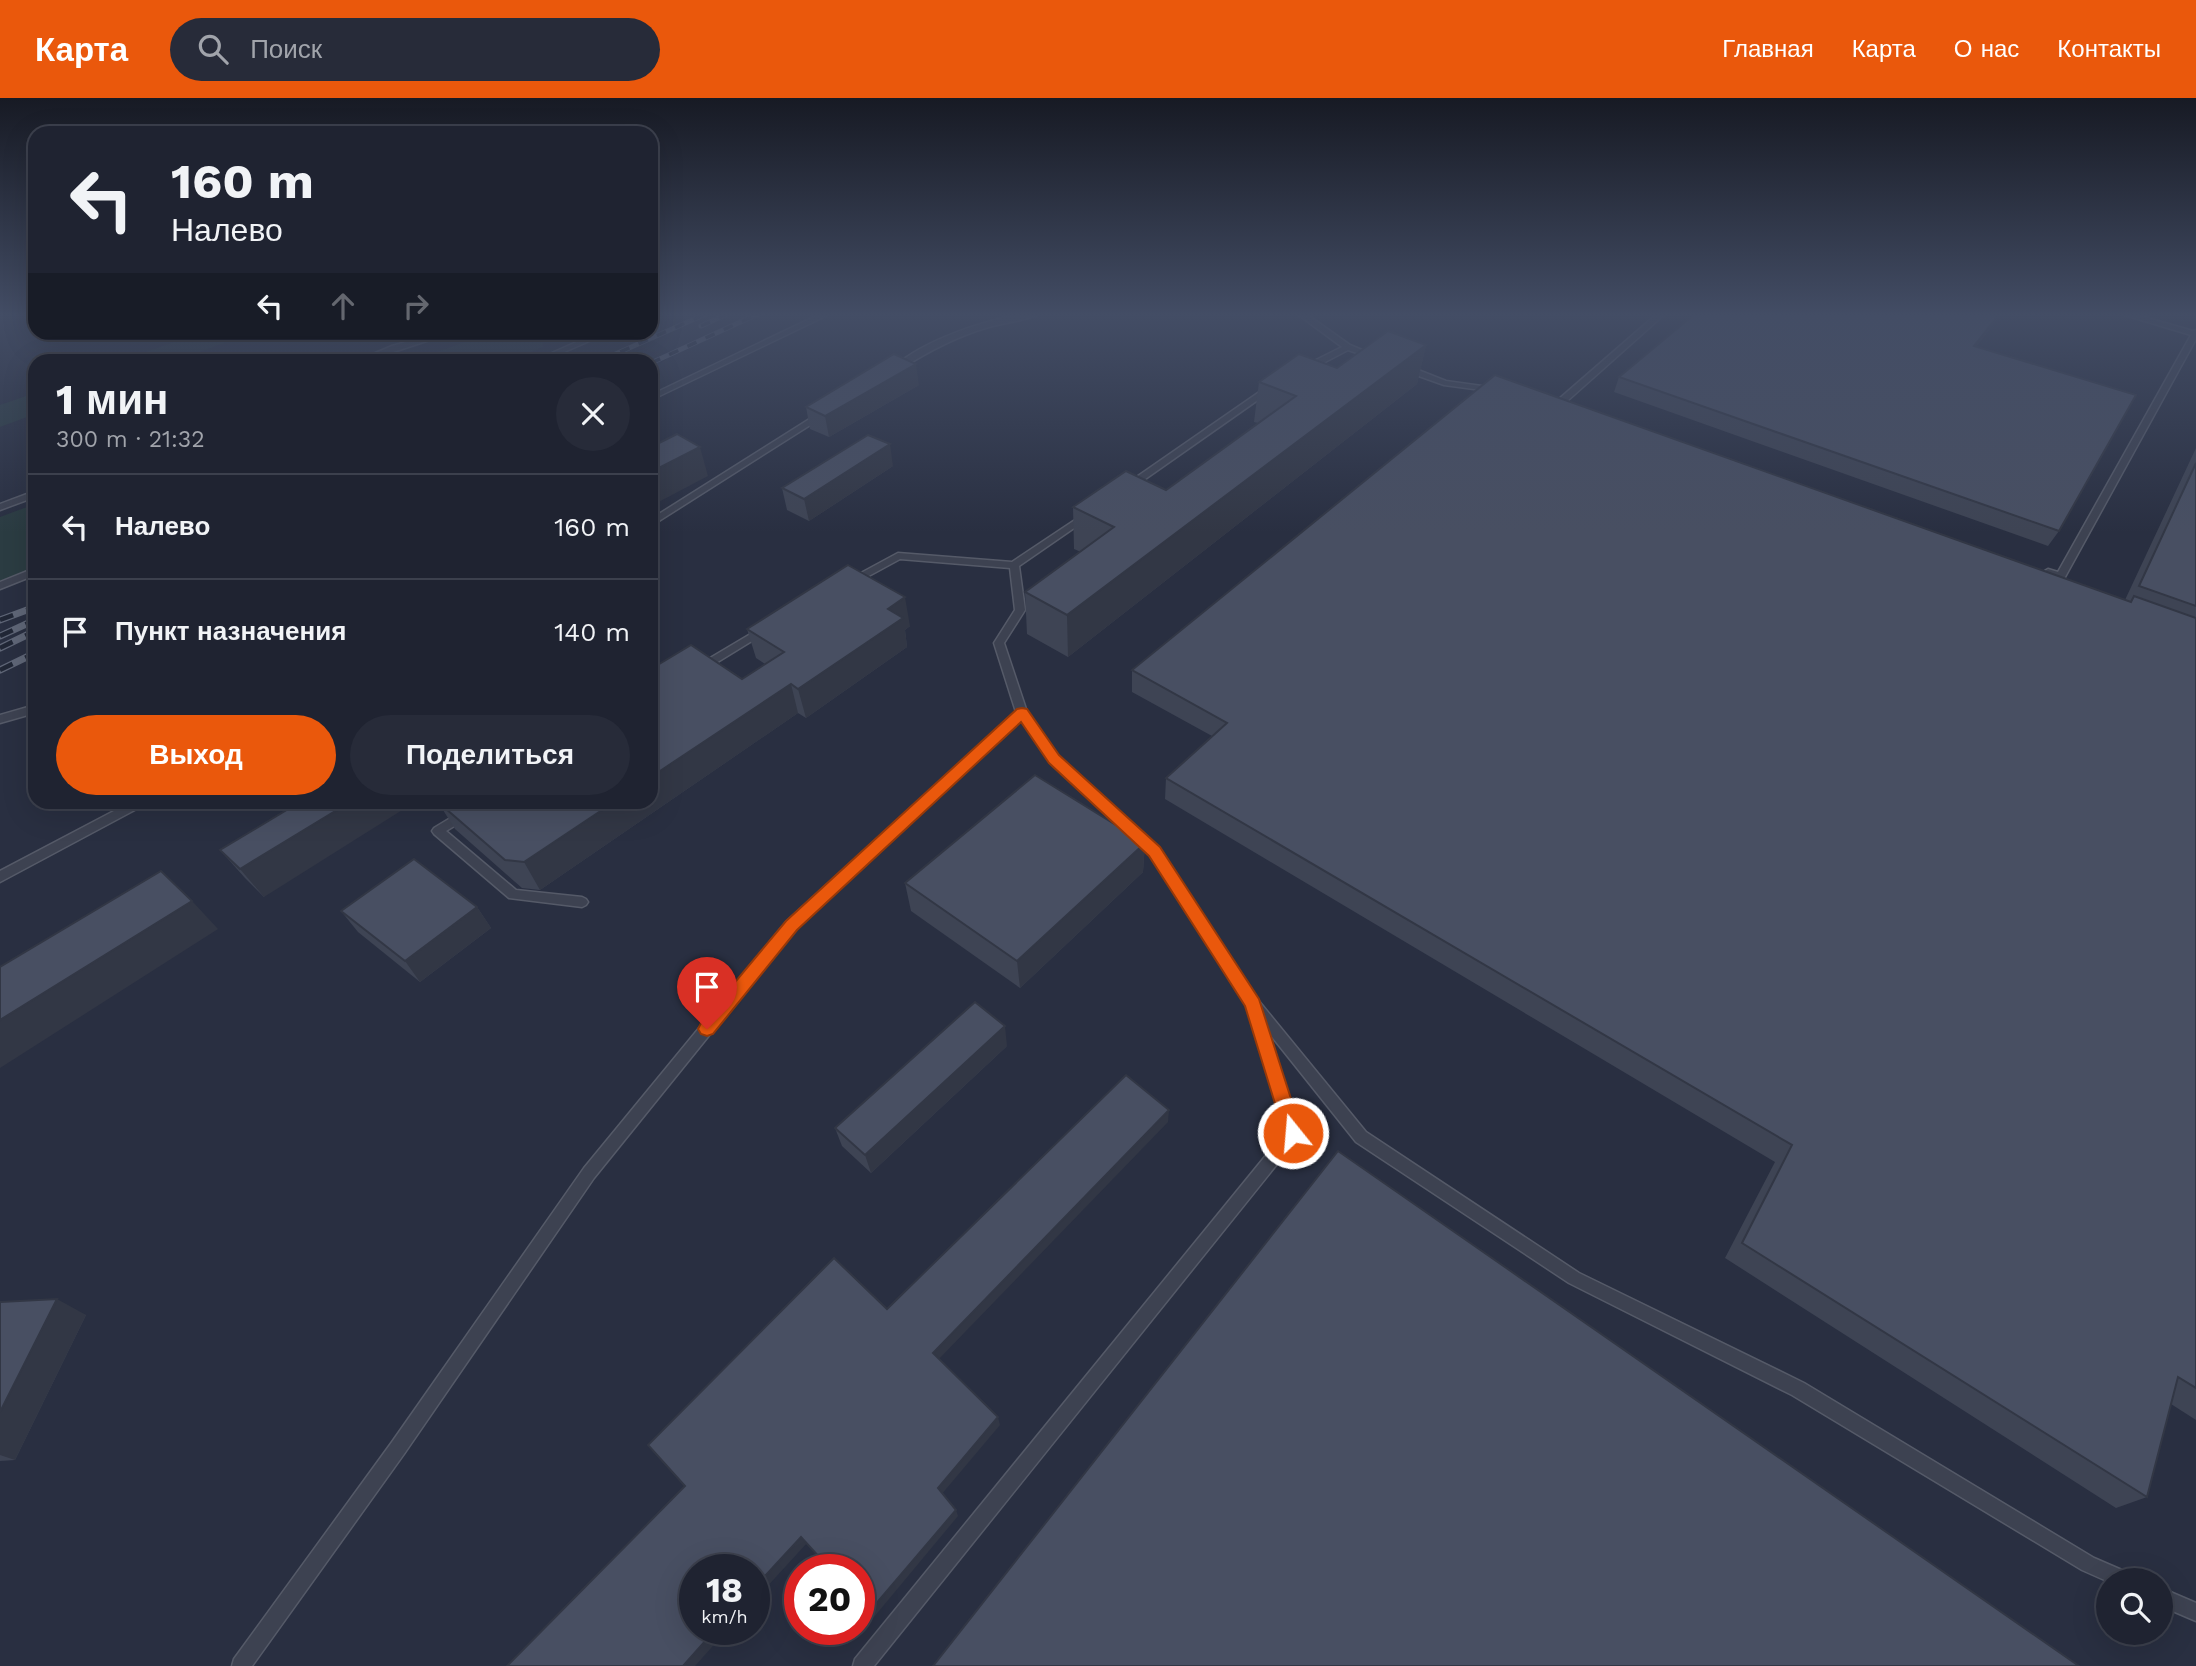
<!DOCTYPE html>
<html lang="ru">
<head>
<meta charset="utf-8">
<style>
  body { margin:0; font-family:"Work Sans",sans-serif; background:#272b39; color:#f1f3f6; height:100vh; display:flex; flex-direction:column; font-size:26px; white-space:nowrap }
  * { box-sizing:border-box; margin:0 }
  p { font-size:23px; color:#a1a4ab }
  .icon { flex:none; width:38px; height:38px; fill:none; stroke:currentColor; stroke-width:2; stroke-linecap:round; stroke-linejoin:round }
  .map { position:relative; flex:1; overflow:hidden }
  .details { position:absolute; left:28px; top:256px; width:630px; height:455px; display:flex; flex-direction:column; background:#1f2331; border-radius:21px; box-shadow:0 7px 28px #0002,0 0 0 2px #3c404d }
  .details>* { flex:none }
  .hud { position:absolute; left:28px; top:28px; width:630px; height:214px; border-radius:21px; box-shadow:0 7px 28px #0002,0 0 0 2px #3c404d; background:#1f2331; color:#f1f3f6; overflow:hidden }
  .buttons { position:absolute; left:2096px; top:1470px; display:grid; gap:14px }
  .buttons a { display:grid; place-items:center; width:77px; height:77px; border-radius:50%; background:#1f2331; box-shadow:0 7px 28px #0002,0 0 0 2px #3c404d; font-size:35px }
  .speed { position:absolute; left:679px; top:1456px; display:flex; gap:14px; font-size:35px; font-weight:700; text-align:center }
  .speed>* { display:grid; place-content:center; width:91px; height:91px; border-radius:50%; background:#1f2331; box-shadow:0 7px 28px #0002,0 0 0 2px #3c404d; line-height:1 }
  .speed small { font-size:18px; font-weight:400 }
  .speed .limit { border:10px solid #d22; background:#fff; color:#111 }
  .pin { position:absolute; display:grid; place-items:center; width:60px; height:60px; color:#fff; margin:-72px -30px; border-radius:50% 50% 50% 0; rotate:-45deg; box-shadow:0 0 7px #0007 }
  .pin .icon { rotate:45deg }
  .me { position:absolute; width:77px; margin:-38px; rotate:343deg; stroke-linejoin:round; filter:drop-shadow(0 0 5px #0008) }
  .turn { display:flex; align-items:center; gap:24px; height:147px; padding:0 28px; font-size:32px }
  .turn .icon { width:91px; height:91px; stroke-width:2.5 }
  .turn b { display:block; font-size:49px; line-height:60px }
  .lanes { display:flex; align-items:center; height:66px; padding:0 28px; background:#0003; justify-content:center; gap:35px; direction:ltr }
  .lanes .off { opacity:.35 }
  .round { display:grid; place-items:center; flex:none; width:74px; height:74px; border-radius:37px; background:#272b39 }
  .summary { display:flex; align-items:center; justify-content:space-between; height:119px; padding:0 28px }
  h1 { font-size:42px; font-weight:700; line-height:52px }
  .cta { display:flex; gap:14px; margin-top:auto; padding:14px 28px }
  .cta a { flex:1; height:80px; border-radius:42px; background:#ea580c; color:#fff; font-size:28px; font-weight:700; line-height:80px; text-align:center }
  .cta a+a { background:#272b39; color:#f1f3f6 }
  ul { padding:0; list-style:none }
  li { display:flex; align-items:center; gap:21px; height:105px; padding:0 28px; border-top:2px solid #3c404d }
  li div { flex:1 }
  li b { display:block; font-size:26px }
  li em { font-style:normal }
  header { display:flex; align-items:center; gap:42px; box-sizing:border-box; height:98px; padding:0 35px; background:#ea580c; color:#fff }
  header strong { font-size:33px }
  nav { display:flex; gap:38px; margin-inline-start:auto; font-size:24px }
  .search { width:490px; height:63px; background:#272b39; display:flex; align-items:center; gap:18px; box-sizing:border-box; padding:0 24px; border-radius:38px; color:#a1a4ab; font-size:26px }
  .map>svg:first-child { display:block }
  .green { fill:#2b3c42 }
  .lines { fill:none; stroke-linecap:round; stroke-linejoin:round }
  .service-casing { stroke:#555a68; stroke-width:3 }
  .service { fill:#3d4251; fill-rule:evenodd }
  .rail-far1-casing { stroke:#5f6677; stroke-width:5 }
  .rail-casing { stroke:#5f6677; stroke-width:7 }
  .rail-far1 { stroke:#212736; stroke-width:3.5; stroke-dasharray:10; stroke-linecap:butt }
  .rail { stroke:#212736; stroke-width:4.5; stroke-dasharray:14; stroke-linecap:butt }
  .wall { fill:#3e4454 }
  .shaded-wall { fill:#323745 }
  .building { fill:#484f62; stroke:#323745; stroke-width:2 }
  .route { fill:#ea580c; stroke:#983908; stroke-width:2 }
</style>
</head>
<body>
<header>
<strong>Карта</strong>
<div class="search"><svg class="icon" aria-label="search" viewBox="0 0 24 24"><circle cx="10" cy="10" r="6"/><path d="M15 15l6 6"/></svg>Поиск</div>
<nav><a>Главная</a><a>Карта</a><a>О нас</a><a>Контакты</a></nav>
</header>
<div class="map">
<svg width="2196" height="1568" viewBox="0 0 2196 1568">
  <rect width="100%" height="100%" fill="#292f41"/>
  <!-- green -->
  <g class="green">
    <path d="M202 234 252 235 177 262H124Z"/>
    <path d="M490 235H542L543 249 512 262H415Z"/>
    <path d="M35 295V316L0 329V307Z"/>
    <path d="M35 406V475L0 490V419Z"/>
  </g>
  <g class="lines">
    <defs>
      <g id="service">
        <path d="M822 215H832L651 302V297Z"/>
        <path d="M1026 215H1042C1027 223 1005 224 989 229 957 238 927 254 899 272L892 270C926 241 983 223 1026 215Z"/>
        <path d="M1296 215H1305L1350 247 1379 259 1375 261 1348 252 1308 273H1302V269L1342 249Z"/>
        <path d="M1658 215H1666L1565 305H1559V301Z"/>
        <path d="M2118 215H2130L2193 233 2196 232V241L2065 479 2060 482 2043 474 2048 471 2058 474 2191 237Z"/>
        <path d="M441 234H454L369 262H359L392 248Z"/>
        <path d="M599 234H610L546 262H536Z"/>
        <path d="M1402 268H1408L1446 283 1496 290 1500 292 1496 294 1444 287 1402 272Z"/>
        <path d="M1268 288 1275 290 1131 391H1125V387Z"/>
        <path d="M819 315 826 317 651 428V421Z"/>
        <path d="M35 393V399L0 412V406Z"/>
        <path d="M1087 414 1092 417 1090 419 1019 468 1025 512 1004 545 1027 614 1058 658 1159 750 1258 902 1366 1034 1579 1175 1804 1285 2094 1460 2131 1476 2134 1482H2109V1484L2082 1472 1792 1297 1569 1185 1356 1044 1269 935 1300 1035 1298 1040 874 1568H853L855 1561 1285 1034 1249 911 1151 756 1050 664 1021 622 795 831 594 1080 404 1356 252 1568H232L234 1561 392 1344 584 1070 787 823 1016 614 994 545 1015 512 1010 470 900 461 854 486H848V482L898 455 1012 464Z"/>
        <path d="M35 470V477L0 491V484Z"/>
        <path d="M764 528 768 529V533L703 573H695L694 571 695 569Z"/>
        <path d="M35 607V615L0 625V617Z"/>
        <path d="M131 704H146L144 707 0 784V773Z"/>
        <path d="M477 704H491L489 707 446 733 516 792 582 799 586 801 588 804 586 807 582 809 509 800 434 736 432 733 434 730Z"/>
        <path d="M2161 1490 2196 1505V1523L2161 1508Z"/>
      </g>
    </defs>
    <!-- service casing -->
    <use href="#service" class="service-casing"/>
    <!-- service -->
    <use href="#service" class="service"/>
    <defs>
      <g id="rail-far1">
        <path d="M701 228 729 215"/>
        <path d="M602 262 708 215"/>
        <path d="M651 265 760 215"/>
      </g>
      <g id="rail">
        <path d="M0 522 35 509"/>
        <path d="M0 538 35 522"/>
        <path d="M0 550 35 533"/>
        <path d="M0 572 35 555"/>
      </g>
    </defs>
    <!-- rail-far1 casing -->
    <use href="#rail-far1" class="rail-far1-casing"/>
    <!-- rail casing -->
    <use href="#rail" class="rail-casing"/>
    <!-- rail-far1 -->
    <use href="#rail-far1" class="rail-far1"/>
    <!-- rail -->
    <use href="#rail" class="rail"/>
  </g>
  <!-- wall -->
  <g class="wall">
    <path d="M1696 215H2002L1976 249 2059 433 2048 448 1614 294 1619 279Z"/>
    <path d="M1426 247 1417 286 1068 559 1027 536 1025 494 1081 454 1074 451 1073 409 1166 392 1258 325 1254 324 1259 284 1337 270Z"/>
    <path d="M919 287 829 339 810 331 806 309Z"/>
    <path d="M2196 350V1322L2171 1306 2147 1399 2116 1410 1725 1160 1775 1064 1165 701 1166 680 1212 638 1132 594V572L2125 502Z"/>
    <path d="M893 368 809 423 787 412 782 390Z"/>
    <path d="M910 528 905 532 907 549 806 620 798 615 540 792 522 790 455 731 438 704 742 581 765 566 756 560 747 531Z"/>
    <path d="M300 704 264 799 245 780 220 752Z"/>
    <path d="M1145 745 1143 774 1020 890 911 813 905 785Z"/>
    <path d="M477 809 491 830 420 884 358 834 341 813Z"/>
    <path d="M1007 948 871 1075 842 1048 835 1030Z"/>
    <path d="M0 1204 86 1217 15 1362 0 1363Z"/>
  </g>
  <!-- shaded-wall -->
  <g class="shaded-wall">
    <path d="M2000 215H2002L1966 262 1974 248Z"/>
    <path d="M1426 247 1417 286 1068 559 1067 517Z"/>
    <path d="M916 266 919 287 829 339 825 318Z"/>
    <path d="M890 346 893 368 809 423 804 401Z"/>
    <path d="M700 349 708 378 651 408V374Z"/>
    <path d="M905 499 910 528 905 532 907 549 806 620 798 591 888 511Z"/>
    <path d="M791 586 798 615 540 792 524 764 614 704H651V679Z"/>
    <path d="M350 704H415L264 799 240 771Z"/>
    <path d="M1145 745 1143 774 1020 890 1017 863Z"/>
    <path d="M192 803 218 831 0 970V922Z"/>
    <path d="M477 809 491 830 420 884 405 863Z"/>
    <path d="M1005 928 1007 948 871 1075 865 1057Z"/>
    <path d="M1169 1012 1168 1024 936 1264 933 1255Z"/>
    <path d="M57 1201 86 1217 15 1362 0 1357V1314Z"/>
    <path d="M998 1319 1000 1327 941 1397 938 1390Z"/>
    <path d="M956 1412 958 1418 874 1519 869 1514Z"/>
    <path d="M801 1439 807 1445 754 1503V1490Z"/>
    <path d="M716 1531H728L695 1568H683Z"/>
  </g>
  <!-- building -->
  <g class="building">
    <path d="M1696 215H2000L1974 248 2136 297 2059 433 1619 279Z"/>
    <path d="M1388 233 1426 247 1067 517 1025 494 1114 429 1073 409 1126 373 1166 392 1296 298 1259 284 1299 256 1337 270Z"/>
    <path d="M894 256 916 266 825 318 806 309Z"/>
    <path d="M1495 277 2131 504 2134 498 2196 520V1290L2178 1279 2147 1399 1742 1145 1792 1047 1166 680 1227 625 1132 572Z"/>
    <path d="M677 336 700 349 651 374V349Z"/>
    <path d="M868 337 890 346 804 401 782 390Z"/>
    <path d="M2196 365V508L2139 488Z"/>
    <path d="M848 467 905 499 888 511 903 520 798 591 791 586 651 679V571L691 547 742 581 784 554 747 531Z"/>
    <path d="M1035 677 1145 745 1017 863 905 785Z"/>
    <path d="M300 704H350L240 771 220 752Z"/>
    <path d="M438 704H614L524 764 505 762Z"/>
    <path d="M414 761 477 809 405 863 341 813Z"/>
    <path d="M161 773 192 803 0 922V869Z"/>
    <path d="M975 904 1005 928 865 1057 835 1030Z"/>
    <path d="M1126 977 1169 1012 933 1255 998 1319 938 1390 956 1412 869 1514 859 1503V1472H831L801 1439 754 1490V1472H695V1531H716L683 1568H507L685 1388 648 1347 834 1160 887 1211Z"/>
    <path d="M1338 1053 2079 1568H933Z"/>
    <path d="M57 1201 0 1314V1204Z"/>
  </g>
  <!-- sky -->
  <linearGradient id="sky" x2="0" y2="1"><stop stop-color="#171a24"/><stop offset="0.5" stop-color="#434d65"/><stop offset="1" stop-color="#434d65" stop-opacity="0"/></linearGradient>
  <rect width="2196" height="434" fill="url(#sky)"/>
  <!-- route -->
  <path class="route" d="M1022 610 1027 611 1059 657 1160 749 1259 901 1302 1035 1299 1041 1293 1044 1286 1041 1284 1035 1245 908 1219 867 1149 758 1049 665 1021 624 797 832 713 936 707 938 701 936 698 931 701 925 786 823 1017 611Z"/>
</svg>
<div class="buttons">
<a><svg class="icon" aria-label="search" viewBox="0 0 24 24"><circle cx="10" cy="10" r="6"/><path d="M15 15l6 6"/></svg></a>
</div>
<div class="speed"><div>18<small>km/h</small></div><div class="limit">20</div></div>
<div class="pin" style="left:707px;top:931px;background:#d93025"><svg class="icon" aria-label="arrive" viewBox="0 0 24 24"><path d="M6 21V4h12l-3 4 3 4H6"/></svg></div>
<svg class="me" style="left:1293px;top:1035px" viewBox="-20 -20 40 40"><circle r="17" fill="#ea580c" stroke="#fff" stroke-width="3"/><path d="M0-11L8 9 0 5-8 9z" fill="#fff"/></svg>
<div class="hud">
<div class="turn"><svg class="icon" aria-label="left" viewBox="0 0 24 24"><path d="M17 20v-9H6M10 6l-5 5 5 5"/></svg><div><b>160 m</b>Налево</div></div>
<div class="lanes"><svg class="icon" aria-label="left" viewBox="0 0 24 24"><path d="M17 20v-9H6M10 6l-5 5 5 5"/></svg><svg class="icon off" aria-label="ahead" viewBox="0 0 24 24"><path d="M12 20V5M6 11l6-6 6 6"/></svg><svg class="icon off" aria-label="right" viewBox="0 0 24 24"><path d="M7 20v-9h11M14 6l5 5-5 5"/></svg></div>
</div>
<section class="details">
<div class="summary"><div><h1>1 мин</h1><p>300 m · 21:32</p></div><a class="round"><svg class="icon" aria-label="close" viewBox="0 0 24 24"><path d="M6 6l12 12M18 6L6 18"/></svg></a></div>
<ul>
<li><svg class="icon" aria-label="left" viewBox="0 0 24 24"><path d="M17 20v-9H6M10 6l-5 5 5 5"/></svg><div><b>Налево</b></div><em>160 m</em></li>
<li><svg class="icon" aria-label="arrive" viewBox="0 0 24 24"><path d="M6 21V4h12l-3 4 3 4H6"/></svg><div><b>Пункт назначения</b></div><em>140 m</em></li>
</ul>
<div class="cta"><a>Выход</a><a>Поделиться</a></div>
</section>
</div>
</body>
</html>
